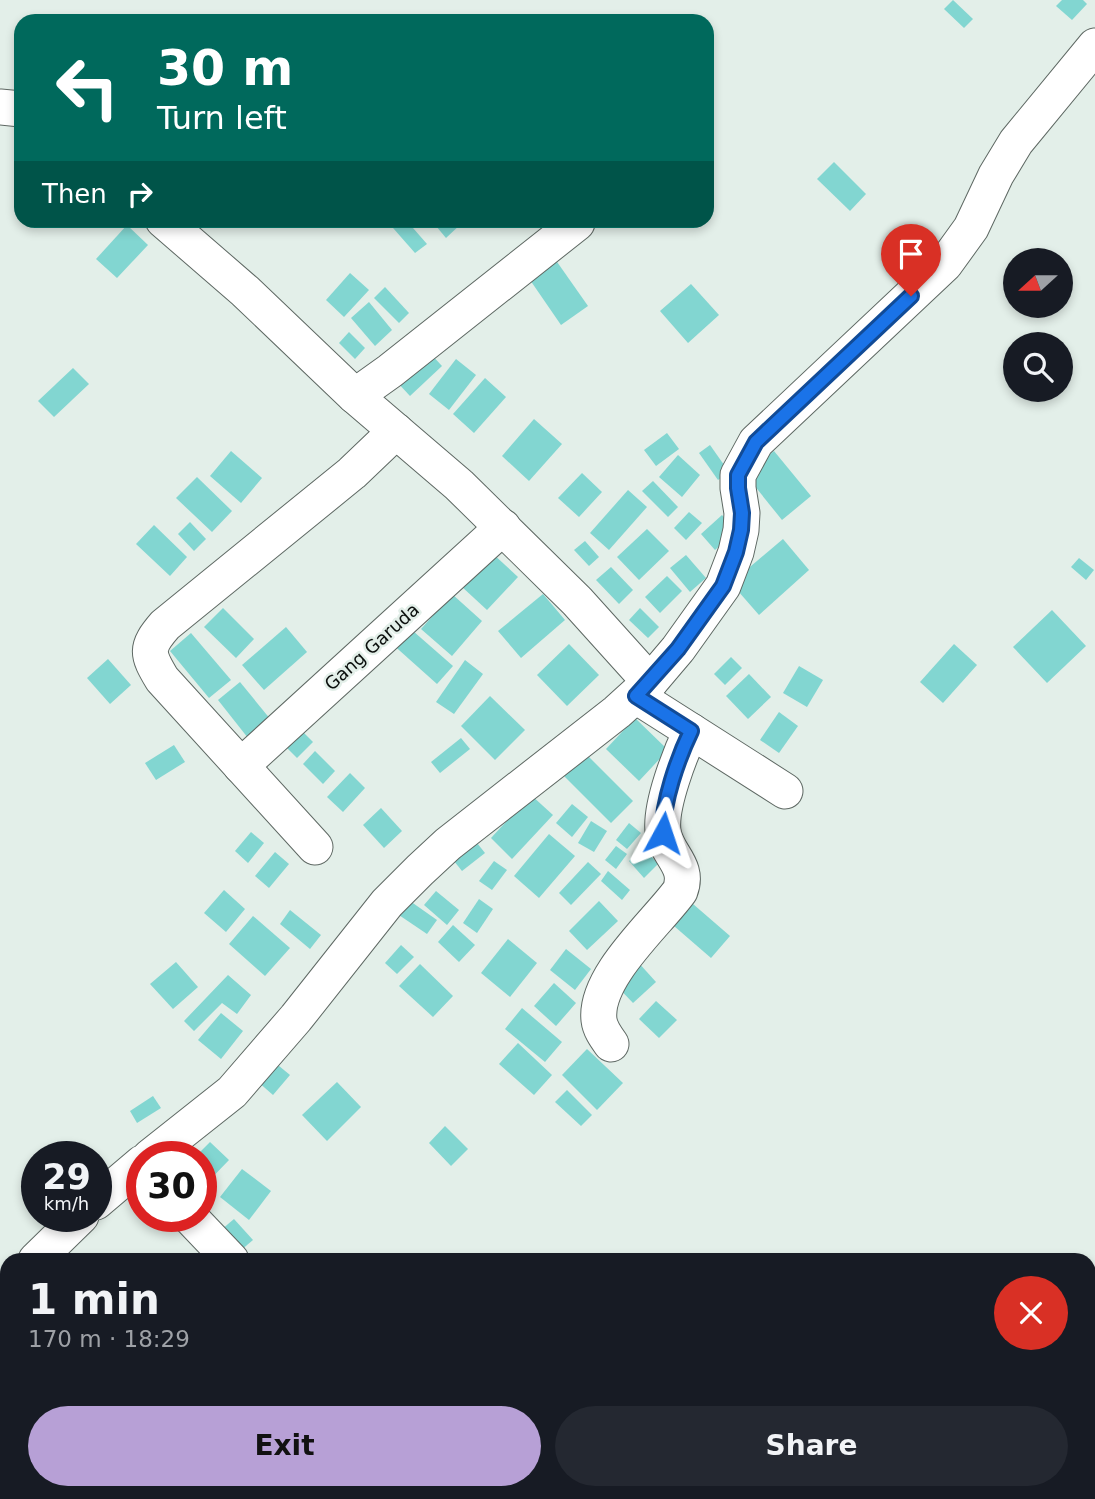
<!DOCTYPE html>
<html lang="en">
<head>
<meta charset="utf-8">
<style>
  body { margin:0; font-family:"DejaVu Sans",sans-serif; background:#242831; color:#f1f3f6; height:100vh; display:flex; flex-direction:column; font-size:26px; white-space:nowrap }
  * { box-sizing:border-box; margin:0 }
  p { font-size:23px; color:#9ea1a6 }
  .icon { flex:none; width:38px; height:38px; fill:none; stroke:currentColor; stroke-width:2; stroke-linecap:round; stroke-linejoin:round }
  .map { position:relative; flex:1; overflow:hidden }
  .sheet { position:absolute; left:0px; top:1253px; width:1096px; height:247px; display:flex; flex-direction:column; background:#171b24; border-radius:21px 21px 0 0; box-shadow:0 4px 10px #0003 }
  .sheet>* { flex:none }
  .banner { position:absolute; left:14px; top:14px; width:700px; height:214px; border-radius:21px; box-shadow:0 4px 10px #0003; background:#00695c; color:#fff; overflow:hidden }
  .needle { width:46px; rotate:249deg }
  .controls { position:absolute; left:1003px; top:248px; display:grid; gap:14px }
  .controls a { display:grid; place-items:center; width:70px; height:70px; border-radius:50%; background:#171b24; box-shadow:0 4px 10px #0003; font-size:35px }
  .speed { position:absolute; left:21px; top:1141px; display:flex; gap:14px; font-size:35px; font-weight:700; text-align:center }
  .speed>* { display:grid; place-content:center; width:91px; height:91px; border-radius:50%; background:#171b24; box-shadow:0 4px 10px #0003; line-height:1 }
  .speed small { font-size:18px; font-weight:400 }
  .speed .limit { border:10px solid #d22; background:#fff; color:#111 }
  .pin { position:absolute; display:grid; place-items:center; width:60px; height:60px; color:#fff; margin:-72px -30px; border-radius:50% 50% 50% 0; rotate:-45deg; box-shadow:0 0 7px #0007 }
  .pin .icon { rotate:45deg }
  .me { position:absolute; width:77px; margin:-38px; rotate:5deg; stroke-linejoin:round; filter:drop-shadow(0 0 5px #0008) }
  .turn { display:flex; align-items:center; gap:24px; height:147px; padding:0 28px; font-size:32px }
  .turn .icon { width:91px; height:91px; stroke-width:2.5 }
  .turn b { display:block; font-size:49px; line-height:60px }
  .then { display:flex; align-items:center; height:66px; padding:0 28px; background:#0003; gap:14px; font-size:26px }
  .round { display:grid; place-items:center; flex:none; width:74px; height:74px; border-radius:37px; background:#242831 }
  .headline { display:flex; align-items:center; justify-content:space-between; height:119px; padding:0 28px }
  h1 { font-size:42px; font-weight:600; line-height:52px }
  .primary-button { display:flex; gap:14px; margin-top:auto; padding:14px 28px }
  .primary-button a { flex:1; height:80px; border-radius:42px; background:#b7a0d6; color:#111; font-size:28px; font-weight:600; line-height:80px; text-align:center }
  .primary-button a+a { background:#242831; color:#f1f3f6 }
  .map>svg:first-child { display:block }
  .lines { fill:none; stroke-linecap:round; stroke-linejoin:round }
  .stream { stroke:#407785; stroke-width:9 }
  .building { fill:#82d6d1 }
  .minor-casing { stroke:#5e6863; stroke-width:37 }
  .minor { stroke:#fff; stroke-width:35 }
  .route-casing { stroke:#114b97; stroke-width:18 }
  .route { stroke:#1a73e8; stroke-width:12 }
  .labels { text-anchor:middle; stroke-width:5; stroke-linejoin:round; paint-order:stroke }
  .street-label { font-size:18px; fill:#0b0f0d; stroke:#e3efe9 }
</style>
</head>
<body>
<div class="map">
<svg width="1095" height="1499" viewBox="0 0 1095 1499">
  <rect width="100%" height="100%" fill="#e3efe9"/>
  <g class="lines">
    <!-- stream -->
    <g class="stream">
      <path d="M1088 1344 1095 1339"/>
      <path d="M785 1499 797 1493"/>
    </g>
  </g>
  <!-- building -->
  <g class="building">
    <path d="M953 0 973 19 964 28 944 9Z"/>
    <path d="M1062 0H1083L1087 4 1072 20 1056 6Z"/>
    <path d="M834 162 866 194 850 211 817 179Z"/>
    <path d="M386 220H406L427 244 415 253Z"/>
    <path d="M431 220H460L462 223 446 238Z"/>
    <path d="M127 225 148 245 117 278 96 259Z"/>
    <path d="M555 259 588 306 561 325 528 277Z"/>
    <path d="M350 273 369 290 344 317 326 300Z"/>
    <path d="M691 284 719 315 688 343 660 311Z"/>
    <path d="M385 287 409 313 399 323 374 298Z"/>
    <path d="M369 302 392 330 375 346 351 318Z"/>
    <path d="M349 332 365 348 355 359 339 343Z"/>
    <path d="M429 352 442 366 410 396 397 382Z"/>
    <path d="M456 359 476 375 449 410 429 394Z"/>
    <path d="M73 368 89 384 54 417 38 401Z"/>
    <path d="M485 378 506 397 474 433 453 414Z"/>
    <path d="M534 419 562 444 529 481 502 456Z"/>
    <path d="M667 433 679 449 656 466 644 450Z"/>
    <path d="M710 445 729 472 718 480 699 453Z"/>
    <path d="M231 451 262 478 241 503 210 476Z"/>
    <path d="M774 451 811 496 782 520 745 474Z"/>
    <path d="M678 455 700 475 682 497 659 477Z"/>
    <path d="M582 473 602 492 579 517 558 498Z"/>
    <path d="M197 477 232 511 212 532 176 498Z"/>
    <path d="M653 481 678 507 668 517 642 491Z"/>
    <path d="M628 490 647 507 609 550 590 533Z"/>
    <path d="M689 512 702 523 686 540 674 528Z"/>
    <path d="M722 515 736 531 715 550 701 534Z"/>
    <path d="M190 522 206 539 194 551 178 534Z"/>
    <path d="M154 525 187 557 170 576 136 544Z"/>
    <path d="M647 529 669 551 639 580 617 557Z"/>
    <path d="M783 539 809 570 759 615 731 583Z"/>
    <path d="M585 541 599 557 589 566 574 550Z"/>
    <path d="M492 553 518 577 487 610 461 586Z"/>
    <path d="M686 555 706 578 690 592 670 568Z"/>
    <path d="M1079 558 1094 570 1086 580 1071 567Z"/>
    <path d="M611 567 633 590 619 604 596 580Z"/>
    <path d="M667 576 682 591 660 613 645 597Z"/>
    <path d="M452 594 482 621 452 656 421 629Z"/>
    <path d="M543 594 565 620 521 658 498 631Z"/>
    <path d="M223 608 254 639 236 658 204 627Z"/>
    <path d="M640 608 659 627 648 638 629 620Z"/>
    <path d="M1052 610 1086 646 1047 683 1013 647Z"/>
    <path d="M405 624 453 666 437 684 390 642Z"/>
    <path d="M286 627 307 652 264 690 242 665Z"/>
    <path d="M191 633 231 680 209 698 170 651Z"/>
    <path d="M569 644 599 675 567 706 537 675Z"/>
    <path d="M954 644 977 665 943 703 920 682Z"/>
    <path d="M731 657 742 668 725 685 714 674Z"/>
    <path d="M108 659 131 685 110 704 87 678Z"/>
    <path d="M465 660 483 674 454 714 436 702Z"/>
    <path d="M799 666 823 680 807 707 783 693Z"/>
    <path d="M749 674 771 697 748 719 726 696Z"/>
    <path d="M240 682 271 720 248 738 218 700Z"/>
    <path d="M490 696 525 730 495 760 461 726Z"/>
    <path d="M779 712 798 726 779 753 760 740Z"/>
    <path d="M635 718 668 750 639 781 606 749Z"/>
    <path d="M294 723 313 742 297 758 278 739Z"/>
    <path d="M461 738 470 749 440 773 431 762Z"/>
    <path d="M174 745 185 762 156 780 145 763Z"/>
    <path d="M315 751 335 771 323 784 303 764Z"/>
    <path d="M586 754 633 801 611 823 564 776Z"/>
    <path d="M350 773 365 788 343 812 327 797Z"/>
    <path d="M531 795 553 815 512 859 491 838Z"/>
    <path d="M572 804 588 817 572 837 556 823Z"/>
    <path d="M381 808 402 831 384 848 363 825Z"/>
    <path d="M591 821 607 831 594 852 578 843Z"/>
    <path d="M629 823 641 833 627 849 616 840Z"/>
    <path d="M251 832 264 843 248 863 235 851Z"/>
    <path d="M549 834 575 856 539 898 514 876Z"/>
    <path d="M473 838 485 853 462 871 450 856Z"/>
    <path d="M616 846 627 854 616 869 605 860Z"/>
    <path d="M644 848 658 864 644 878 629 861Z"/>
    <path d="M275 852 289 864 269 888 255 876Z"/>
    <path d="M494 861 507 870 492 890 479 881Z"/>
    <path d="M588 862 601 874 571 905 559 893Z"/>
    <path d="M608 871 630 890 622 900 601 881Z"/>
    <path d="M224 890 245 909 226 932 204 913Z"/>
    <path d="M436 891 459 910 447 925 424 905Z"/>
    <path d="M400 894 437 920 427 934 390 909Z"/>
    <path d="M479 899 493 909 477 933 463 923Z"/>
    <path d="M599 901 618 921 587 950 569 931Z"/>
    <path d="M693 904 730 936 711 958 674 926Z"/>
    <path d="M290 910 321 935 310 949 280 924Z"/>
    <path d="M253 916 290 948 265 976 229 944Z"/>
    <path d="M453 925 475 945 459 962 438 942Z"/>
    <path d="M508 939 537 963 510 997 481 973Z"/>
    <path d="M401 945 414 957 397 974 385 963Z"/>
    <path d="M566 949 591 969 575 990 550 970Z"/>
    <path d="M637 961 656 982 633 1003 614 983Z"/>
    <path d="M176 962 198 987 173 1009 150 984Z"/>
    <path d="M420 964 453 996 433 1017 399 986Z"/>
    <path d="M228 975 251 995 237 1014 222 1003 194 1031 184 1021Z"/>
    <path d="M554 983 576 1003 556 1026 534 1006Z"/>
    <path d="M656 1001 677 1020 659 1038 639 1019Z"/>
    <path d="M522 1008 562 1042 545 1062 505 1029Z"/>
    <path d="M221 1013 243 1031 221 1059 198 1040Z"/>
    <path d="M518 1043 552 1075 534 1095 499 1064Z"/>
    <path d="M587 1049 623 1083 597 1110 562 1075Z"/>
    <path d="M273 1061 290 1075 273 1095 257 1081Z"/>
    <path d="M337 1082 361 1107 327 1141 302 1115Z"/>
    <path d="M567 1090 592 1115 581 1126 555 1102Z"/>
    <path d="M153 1096 161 1108 137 1123 130 1111Z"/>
    <path d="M445 1126 468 1149 451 1166 429 1143Z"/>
    <path d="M210 1142 229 1160 201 1189V1157H195Z"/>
    <path d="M242 1169 271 1191 249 1220 220 1197Z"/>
    <path d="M234 1219 253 1240 240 1251 221 1230Z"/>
    <path d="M369 1493H403L396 1499H362Z"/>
  </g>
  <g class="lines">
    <defs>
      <g id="minor">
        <path d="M0 107 21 109"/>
        <path d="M163 220 245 291 355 396 459 485 577 601 650 682"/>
        <path d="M355 396 390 371 577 223"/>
        <path d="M691 731 785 791"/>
        <path d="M241 766 503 527"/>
        <path d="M315 847 162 679C147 654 145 648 165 625L352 473 396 431"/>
        <path d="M611 1044C606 1037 600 1029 599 1020 594 977 656 924 680 891 690 865 666 855 663 831 660 805 680 754 691 731L636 696"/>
        <path d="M150 1157 232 1092 296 1018 387 903 420 870 448 844 617 712 650 682 678 649 723 586 736 552 741 530 742 513 738 488V475L756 442 945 264 971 228 996 175 1016 142 1095 46"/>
        <path d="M96 1202 142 1163"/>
        <path d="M189 1216 231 1260"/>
        <path d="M36 1260 81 1216"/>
        <path d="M188 1499 190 1493"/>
      </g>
    </defs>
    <!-- minor casing -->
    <use href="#minor" class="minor-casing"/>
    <!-- minor -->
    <use href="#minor" class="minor"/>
  </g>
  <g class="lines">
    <defs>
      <path id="route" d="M663 833C662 803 678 758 691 731L636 696 678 649 723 586 736 552 741 530 742 513 738 488V475L756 442 911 296"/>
    </defs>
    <!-- route casing -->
    <use href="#route" class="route-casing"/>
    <!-- route -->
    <use href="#route" class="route"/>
  </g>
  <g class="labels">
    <!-- street labels -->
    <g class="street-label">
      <text transform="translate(372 647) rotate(-42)" y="6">Gang Garuda</text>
    </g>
  </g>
</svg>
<div class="controls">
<a><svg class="needle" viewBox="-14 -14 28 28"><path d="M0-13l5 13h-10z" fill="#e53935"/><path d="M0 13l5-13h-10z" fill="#9ea1a6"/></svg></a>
<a><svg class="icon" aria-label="search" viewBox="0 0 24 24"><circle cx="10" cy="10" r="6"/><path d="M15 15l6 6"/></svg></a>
</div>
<div class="speed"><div>29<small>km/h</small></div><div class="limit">30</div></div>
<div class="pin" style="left:911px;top:296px;background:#d93025"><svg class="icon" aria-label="arrive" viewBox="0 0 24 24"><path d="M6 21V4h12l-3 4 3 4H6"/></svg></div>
<svg class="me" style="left:663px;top:833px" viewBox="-20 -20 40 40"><path d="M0-17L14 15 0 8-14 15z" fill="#1a73e8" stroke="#fff" stroke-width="4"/></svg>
<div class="banner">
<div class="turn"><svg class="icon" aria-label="left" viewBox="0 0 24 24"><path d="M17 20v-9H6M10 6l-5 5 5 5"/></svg><div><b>30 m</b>Turn left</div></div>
<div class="then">Then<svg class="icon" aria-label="right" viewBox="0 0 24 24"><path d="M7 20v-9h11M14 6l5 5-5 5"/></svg></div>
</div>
<section class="sheet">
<div class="headline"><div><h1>1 min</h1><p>170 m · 18:29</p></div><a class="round" style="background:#d93025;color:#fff"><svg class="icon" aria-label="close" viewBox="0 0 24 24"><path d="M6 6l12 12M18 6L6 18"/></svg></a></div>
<div class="primary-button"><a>Exit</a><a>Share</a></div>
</section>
</div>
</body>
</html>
